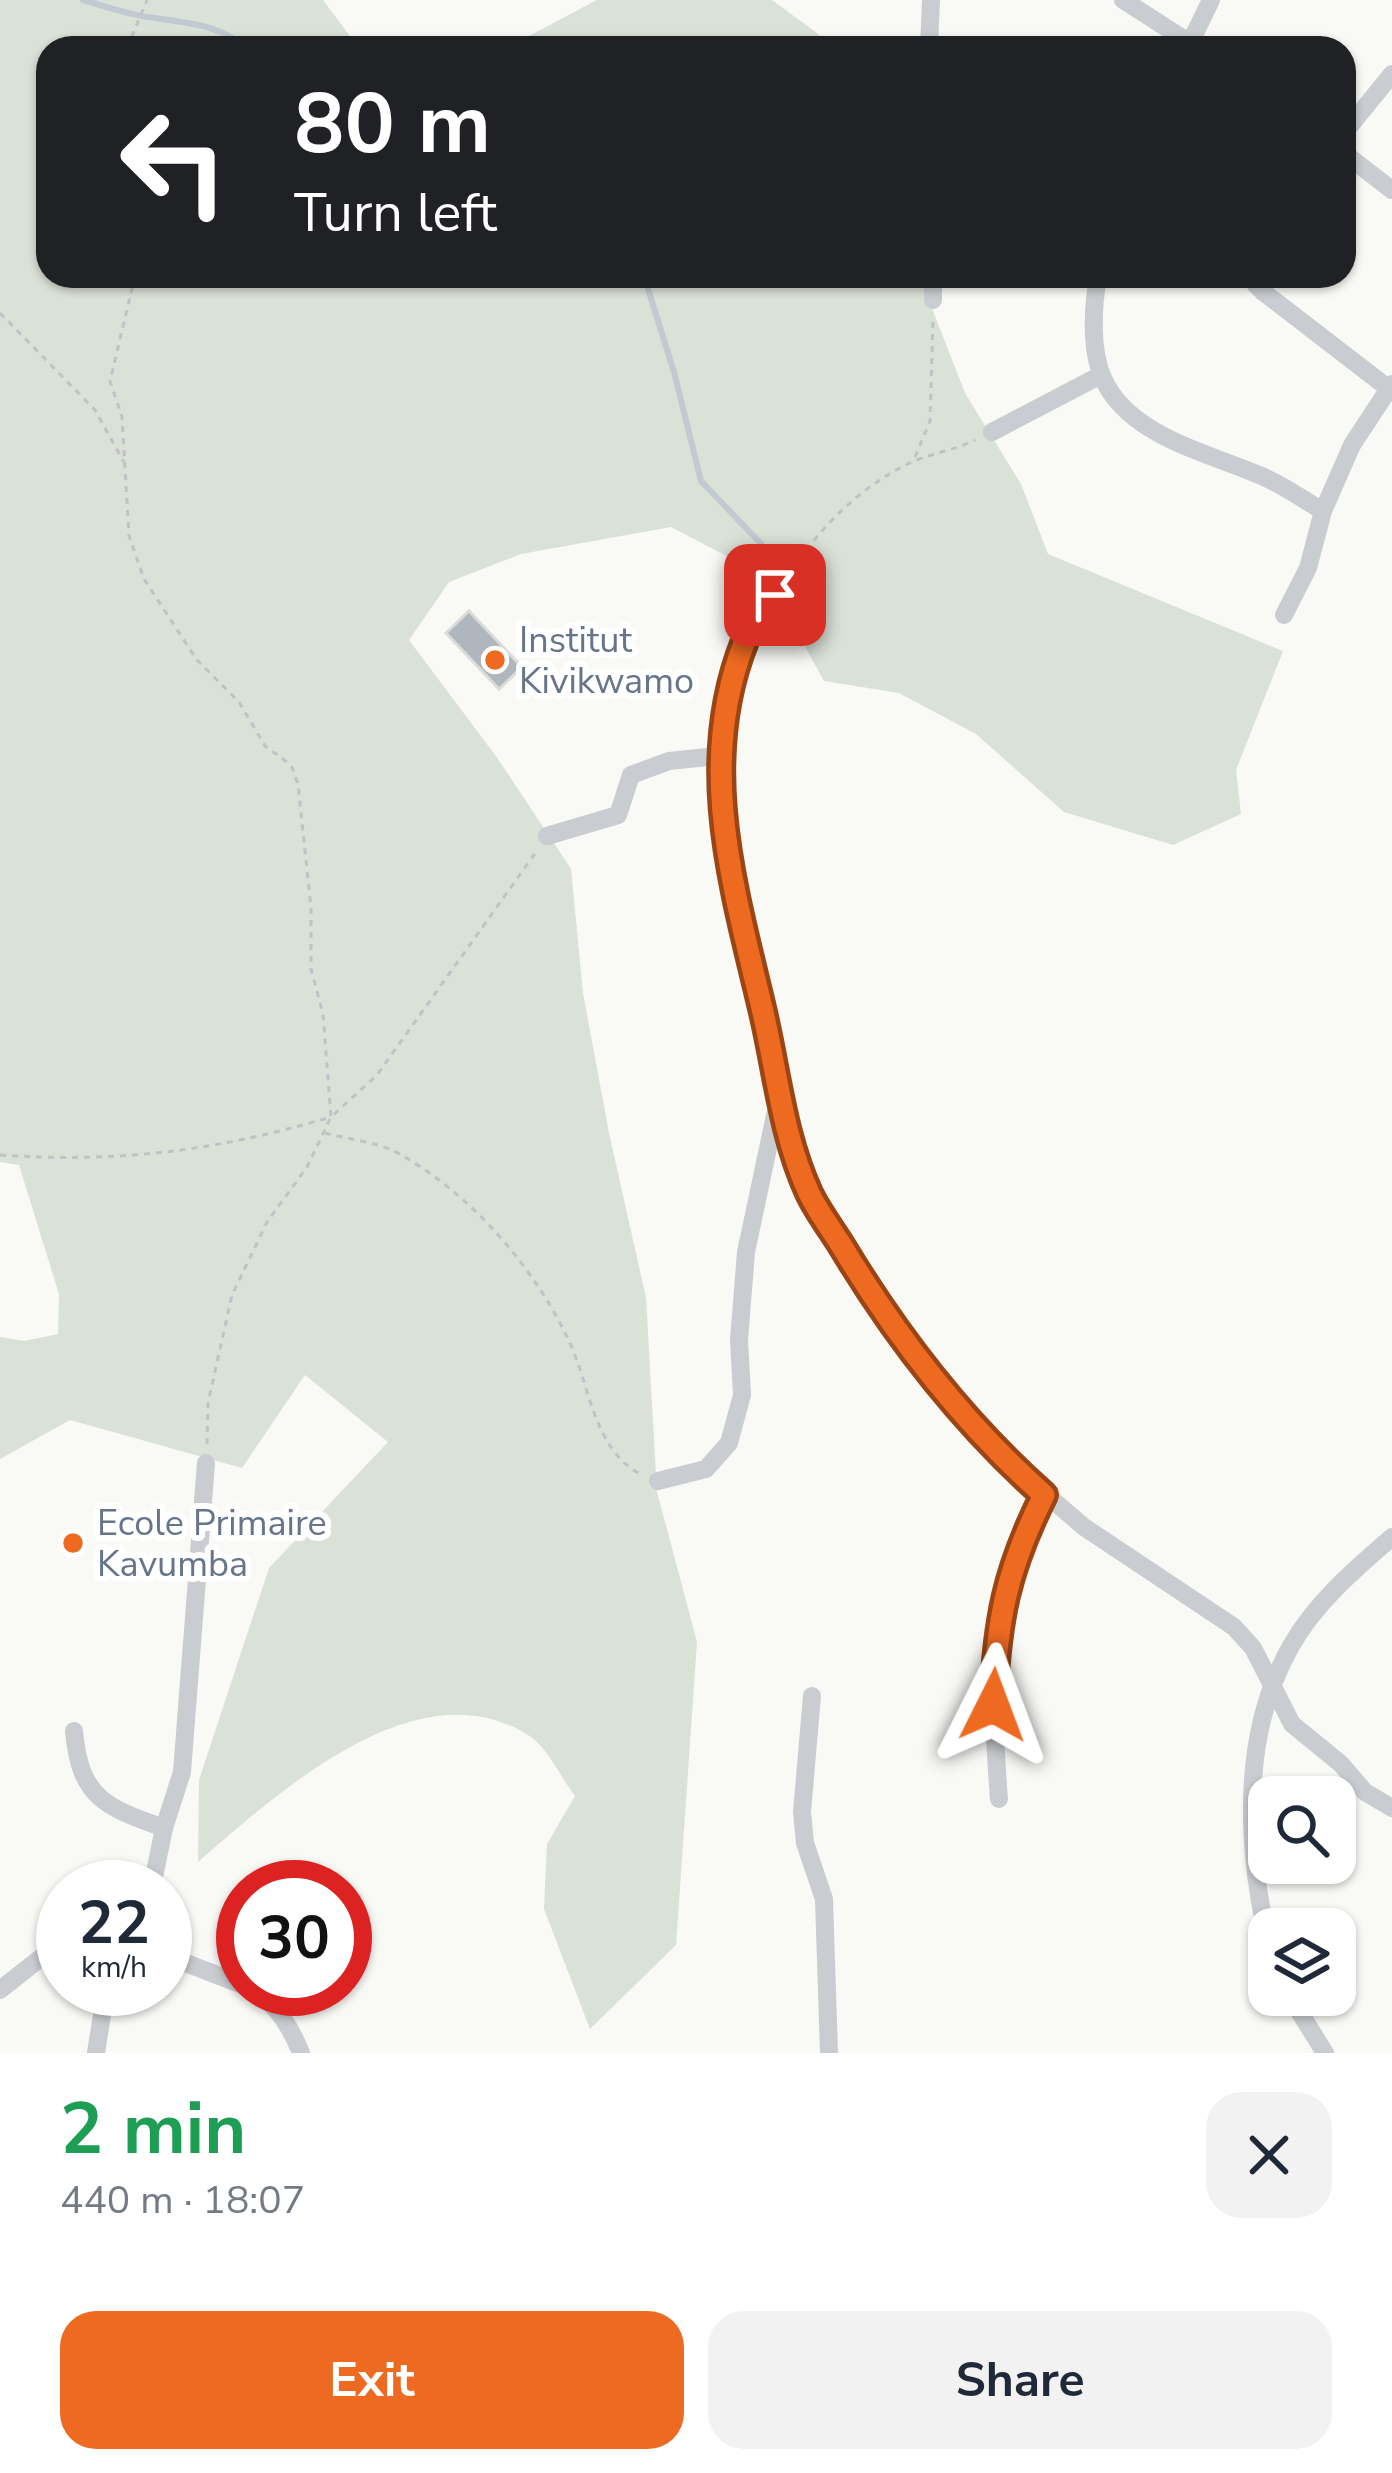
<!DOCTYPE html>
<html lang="en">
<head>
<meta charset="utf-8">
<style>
  body { margin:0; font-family:"Nunito Sans",sans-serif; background:#f2f2f3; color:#1f2937; height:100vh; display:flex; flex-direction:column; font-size:45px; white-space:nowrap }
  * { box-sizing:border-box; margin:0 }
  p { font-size:39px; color:#747a83 }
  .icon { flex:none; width:66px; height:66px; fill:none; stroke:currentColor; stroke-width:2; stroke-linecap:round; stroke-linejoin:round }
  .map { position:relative; height:2053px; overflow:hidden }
  .drawer { display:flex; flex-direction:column; background:#fff; flex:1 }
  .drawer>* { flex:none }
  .top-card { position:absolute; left:36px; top:36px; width:1320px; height:252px; border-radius:36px; box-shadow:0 3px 9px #0004; background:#202124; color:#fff; overflow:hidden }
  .tools { position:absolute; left:1248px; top:1776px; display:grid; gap:24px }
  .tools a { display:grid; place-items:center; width:108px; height:108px; border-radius:24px; background:#fff; box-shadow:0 3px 9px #0004; font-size:60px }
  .speed { position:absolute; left:36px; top:1860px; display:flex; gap:24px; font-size:60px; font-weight:700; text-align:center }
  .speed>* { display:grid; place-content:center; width:156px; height:156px; border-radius:50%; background:#fff; box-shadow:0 3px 9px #0004; line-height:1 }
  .speed small { font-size:30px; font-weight:400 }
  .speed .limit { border:18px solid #d22; background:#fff; color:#111 }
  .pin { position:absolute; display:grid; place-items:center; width:102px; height:102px; color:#fff; margin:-51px; border-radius:24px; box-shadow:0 6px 18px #0006 }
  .me { position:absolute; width:132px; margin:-66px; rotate:3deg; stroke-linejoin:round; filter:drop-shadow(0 0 9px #0008) }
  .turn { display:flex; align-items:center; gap:42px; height:252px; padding:0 60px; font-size:54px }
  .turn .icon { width:156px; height:156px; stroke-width:2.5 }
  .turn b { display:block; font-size:84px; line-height:102px }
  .round { display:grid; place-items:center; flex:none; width:126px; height:126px; border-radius:36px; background:#f2f2f3 }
  .headline { display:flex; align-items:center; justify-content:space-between; height:204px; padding:0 60px }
  h1 { font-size:72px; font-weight:700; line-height:90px; color:#1e9e55 }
  .primary-button { display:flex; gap:24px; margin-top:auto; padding:24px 60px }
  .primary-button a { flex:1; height:138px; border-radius:36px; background:#ef6a21; color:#fff; font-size:48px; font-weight:700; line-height:138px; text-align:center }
  .primary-button a+a { background:#f2f2f3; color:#1f2937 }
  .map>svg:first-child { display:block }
  .green { fill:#dae1d7 }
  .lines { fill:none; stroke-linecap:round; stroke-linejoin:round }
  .stream { stroke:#c0cad0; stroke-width:6 }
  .building { fill:#afb6bd; stroke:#dbdbd9; stroke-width:3 }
  .path { stroke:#c0c2c5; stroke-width:3; stroke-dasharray:6 6; stroke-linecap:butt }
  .street { stroke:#c9ccd0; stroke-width:18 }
  .route-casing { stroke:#9b4515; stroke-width:30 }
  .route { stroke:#ef6a21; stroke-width:21 }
  .poi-dot { fill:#ef6a21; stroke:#fff; stroke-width:4.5 }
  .labels { text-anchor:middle; stroke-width:12; stroke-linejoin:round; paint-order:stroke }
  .poi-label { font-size:36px; fill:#667589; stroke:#fff; text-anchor:start }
</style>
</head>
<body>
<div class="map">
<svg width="1392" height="2053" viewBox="0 0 1392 2053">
  <rect width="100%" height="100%" fill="#f9f9f6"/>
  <!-- green -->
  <g class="green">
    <path d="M0 0H323L359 48H48V276H927L933 311 965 393 1021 484 1048 554 1283 651 1236 770 1241 814 1173 845 1064 812 976 734 899 693 824 681 767 577 671 527 521 554 449 582 409 640 498 759 571 869 583 993 609 1133 646 1298 657 1492 697 1642 676 1945 590 2029 544 1909 547 1844 575 1796C562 1779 548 1749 531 1737 419 1662 277 1794 198 1862L199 1780 269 1568 388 1442 305 1375 242 1468 70 1420 0 1459V1337L24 1341 58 1334 59 1294 19 1165 0 1162Z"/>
    <path d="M597 0H772L817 33 829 48H506Z"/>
  </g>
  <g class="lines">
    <!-- stream -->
    <g class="stream">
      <path d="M83 0C104 6 127 14 148 17 185 23 217 23 247 48"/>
      <path d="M644 276 674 372 701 481 765 548"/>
    </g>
  </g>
  <!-- building -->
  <path class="building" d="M469 611 522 667 499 689 446 633Z"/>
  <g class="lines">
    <!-- path -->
    <g class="path">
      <path d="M127 48 147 0"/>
      <path d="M0 313 95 410 125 464"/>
      <path d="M915 457 930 421 933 320"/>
      <path d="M785 579C818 530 858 487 912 462 932 453 955 450 975 440"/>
      <path d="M325 1133C347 1139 376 1142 396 1152 469 1192 532 1264 568 1339 590 1383 592 1448 640 1474"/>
      <path d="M0 1155C119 1163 216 1151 331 1117L323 1014 311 969V908L298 784 291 765 265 746 239 702 197 660 144 579 129 536 122 417 110 381 135 276"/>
      <path d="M207 1444 208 1403 232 1295 267 1222 307 1167 331 1117 377 1075 536 852"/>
    </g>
    <!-- street -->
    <g class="street">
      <path d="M1123 0 1198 48"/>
      <path d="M1190 43 1211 0"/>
      <path d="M929 48 931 0"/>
      <path d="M1344 133 1392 74"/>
      <path d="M1344 153 1392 190"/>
      <path d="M933 276V300"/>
      <path d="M1098 276C1093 306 1090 349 1103 378 1128 437 1213 454 1266 478 1286 487 1304 500 1323 511"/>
      <path d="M1255 276V284L1262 291 1392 391"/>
      <path d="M992 432 1101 375"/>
      <path d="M774 595 746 637 727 698 718 756 733 892 763 1013 778 1102 810 1194 914 1355 997 1452 1084 1527 1234 1627 1253 1648 1292 1724 1341 1764 1365 1792 1392 1808"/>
      <path d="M1284 615 1308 568 1323 511 1352 445 1392 384"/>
      <path d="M547 836 618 815 631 775 669 761 718 756"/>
      <path d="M658 1481 706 1469 729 1443 742 1395 739 1340 746 1252 777 1106"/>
      <path d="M812 1696 802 1812 805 1843 824 1899 829 2053"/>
      <path d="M74 1731C80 1798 105 1807 164 1828"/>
      <path d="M999 1799C990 1681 989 1602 1044 1495"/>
      <path d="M152 1887 164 1828 182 1772 206 1463"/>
      <path d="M1269 1945C1246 1849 1240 1735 1291 1646 1315 1603 1356 1568 1392 1537"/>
      <path d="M165 1955 243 1985"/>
      <path d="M251 1989C276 2002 291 2028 301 2053"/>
      <path d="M0 1990 43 1956 63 1946"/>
      <path d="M1289 1995 1325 2053"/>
      <path d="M96 2053 106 1989"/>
    </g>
  </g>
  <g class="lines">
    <defs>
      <path id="route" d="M775 595C765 610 751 625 745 641 696 763 733 886 762 1008 777 1071 782 1134 809 1193 818 1212 832 1230 843 1248 898 1339 964 1424 1044 1495 1006 1571 997 1620 993 1705"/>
    </defs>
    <!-- route casing -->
    <use href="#route" class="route-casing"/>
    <!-- route -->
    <use href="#route" class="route"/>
  </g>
  <!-- markers -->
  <g class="poi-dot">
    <circle cx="495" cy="660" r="12"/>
    <circle cx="73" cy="1543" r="12"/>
  </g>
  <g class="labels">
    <!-- poi labels -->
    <g class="poi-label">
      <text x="519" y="652">Institut<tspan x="519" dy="41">Kivikwamo</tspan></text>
      <text x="97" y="1535">Ecole Primaire<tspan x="97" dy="41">Kavumba</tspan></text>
    </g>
  </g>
</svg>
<div class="tools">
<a><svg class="icon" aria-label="search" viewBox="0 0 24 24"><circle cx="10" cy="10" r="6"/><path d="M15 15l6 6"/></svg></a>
<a><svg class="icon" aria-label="layers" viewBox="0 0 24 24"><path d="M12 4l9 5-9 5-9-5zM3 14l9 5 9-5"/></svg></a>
</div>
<div class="speed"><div>22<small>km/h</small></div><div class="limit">30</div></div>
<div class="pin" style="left:775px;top:595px;background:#d93025"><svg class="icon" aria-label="arrive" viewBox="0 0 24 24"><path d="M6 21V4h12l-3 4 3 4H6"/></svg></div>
<svg class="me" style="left:993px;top:1705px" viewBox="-20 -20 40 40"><path d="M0-17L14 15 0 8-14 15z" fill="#ef6a21" stroke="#fff" stroke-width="4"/></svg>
<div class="top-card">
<div class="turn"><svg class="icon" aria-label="left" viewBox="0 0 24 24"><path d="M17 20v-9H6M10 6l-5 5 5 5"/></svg><div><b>80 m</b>Turn left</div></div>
</div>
</div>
<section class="drawer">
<div class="headline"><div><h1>2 min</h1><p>440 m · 18:07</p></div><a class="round"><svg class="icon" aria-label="close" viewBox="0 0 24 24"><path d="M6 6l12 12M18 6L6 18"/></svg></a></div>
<div class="primary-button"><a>Exit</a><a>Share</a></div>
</section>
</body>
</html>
